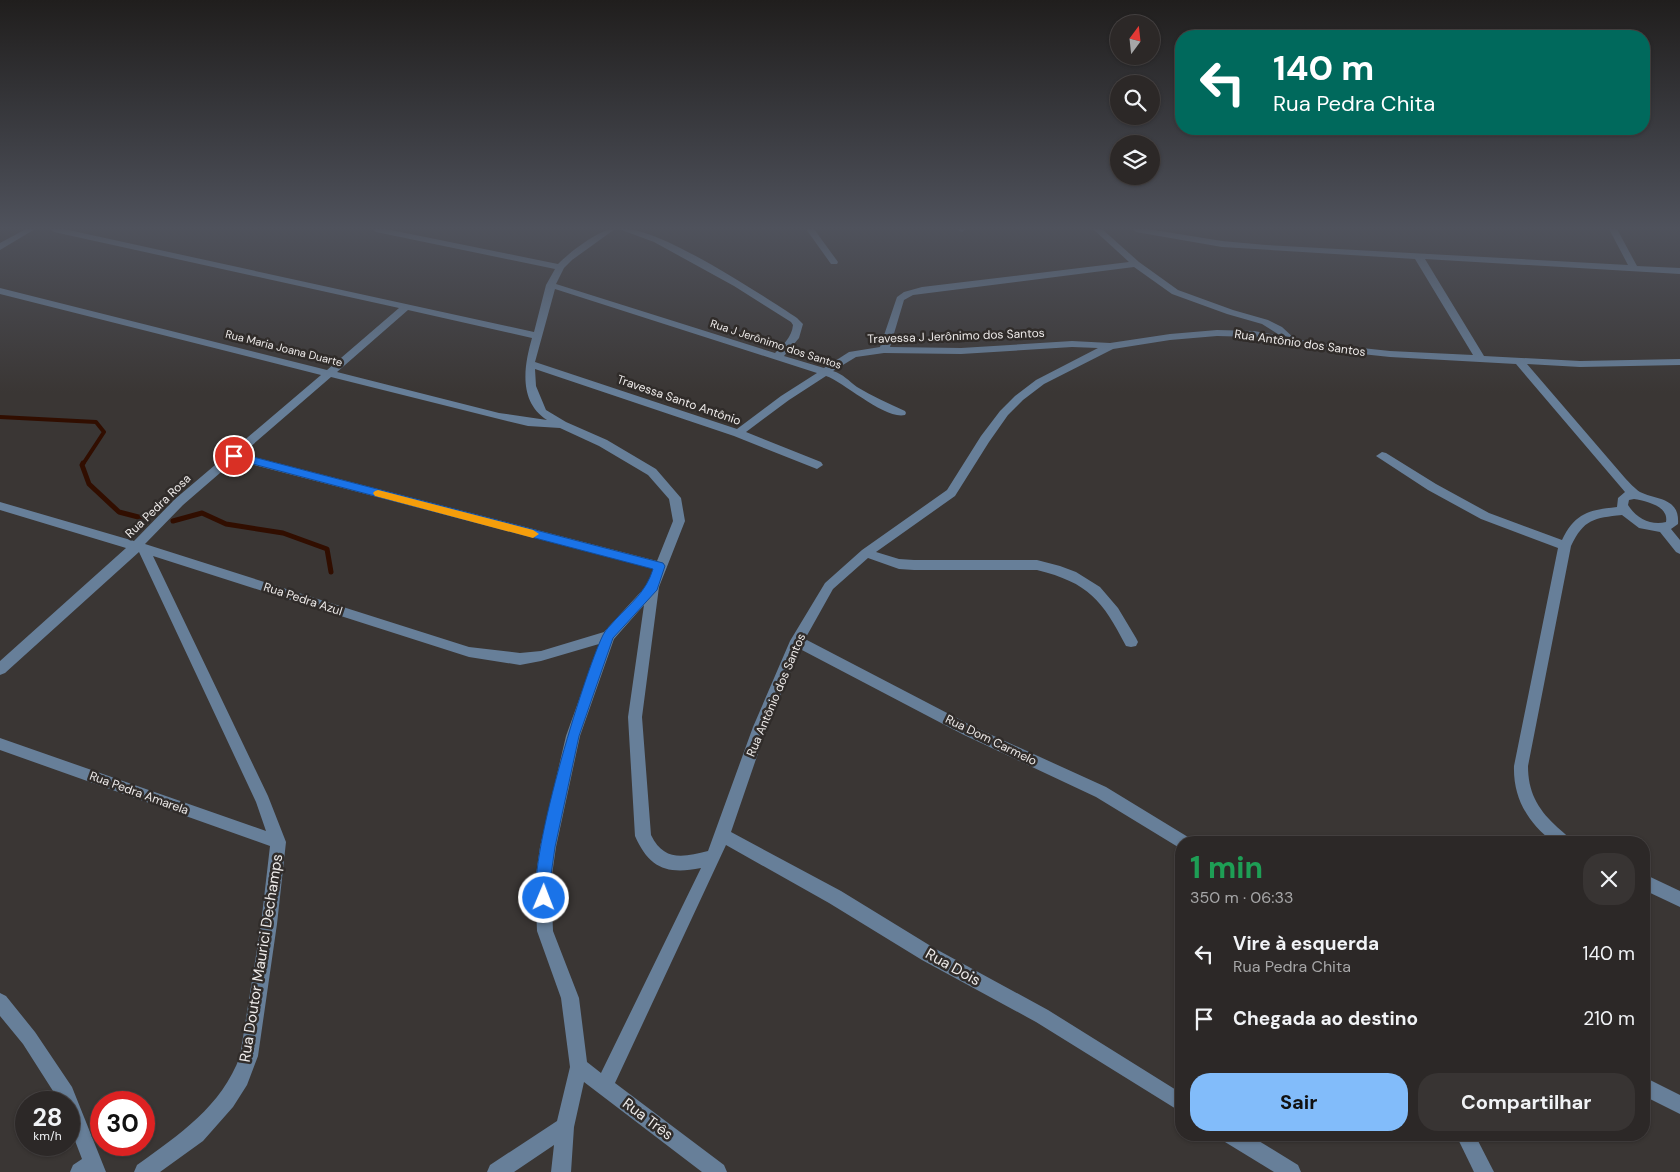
<!DOCTYPE html>
<html lang="pt">
<head>
<meta charset="utf-8">
<style>
  body { margin:0; font-family:"DM Sans",sans-serif; background:#383433; color:#f1f3f6; height:100vh; display:flex; flex-direction:column; font-size:19px; white-space:nowrap }
  * { box-sizing:border-box; margin:0 }
  p { font-size:16px; color:#a6a6a7 }
  .icon { flex:none; width:28px; height:28px; fill:none; stroke:currentColor; stroke-width:2; stroke-linecap:round; stroke-linejoin:round }
  .map { position:relative; flex:1; overflow:hidden }
  .drawer { position:absolute; left:1175px; top:836px; width:475px; height:305px; display:flex; flex-direction:column; background:#2c2827; border-radius:20px; box-shadow:0 1px 4px #0004,0 0 0 1px #484444 }
  .drawer>* { flex:none }
  .guide { position:absolute; left:1175px; top:30px; width:475px; height:105px; border-radius:20px; box-shadow:0 1px 4px #0004,0 0 0 1px #484444; background:#00695c; color:#fff; overflow:hidden }
  .needle { width:32px; rotate:15deg }
  .buttons { position:absolute; left:1110px; top:15px; display:grid; gap:10px }
  .buttons a { display:grid; place-items:center; width:50px; height:50px; border-radius:50%; background:#2c2827; box-shadow:0 1px 4px #0004,0 0 0 1px #484444; font-size:25px }
  .speed { position:absolute; left:15px; top:1091px; display:flex; gap:10px; font-size:25px; font-weight:700; text-align:center }
  .speed>* { display:grid; place-content:center; width:65px; height:65px; border-radius:50%; background:#2c2827; box-shadow:0 1px 4px #0004,0 0 0 1px #484444; line-height:1 }
  .speed small { font-size:12px; font-weight:400 }
  .speed .limit { border:8px solid #d22; background:#fff; color:#111 }
  .pin { position:absolute; display:grid; place-items:center; width:42px; height:42px; color:#fff; margin:-21px; border:2px solid #fff; border-radius:50%; box-shadow:0 1px 5px #0007 }
  .me { position:absolute; width:55px; margin:-28px; rotate:1deg; stroke-linejoin:round; filter:drop-shadow(0 0 4px #0008) }
  .turn { display:flex; align-items:center; gap:18px; height:105px; padding:0 15px; font-size:22px }
  .turn .icon { width:65px; height:65px; stroke-width:2.5 }
  .turn b { display:block; font-size:35px; line-height:42px }
  .round { display:grid; place-items:center; flex:none; width:52px; height:52px; border-radius:20px; background:#383433 }
  .summary { display:flex; align-items:center; justify-content:space-between; height:85px; padding:0 15px }
  h1 { font-size:30px; font-weight:700; line-height:38px; color:#1e9e55 }
  .action { display:flex; gap:10px; margin-top:auto; padding:10px 15px }
  .action a { flex:1; height:58px; border-radius:20px; background:#82bcfa; color:#111; font-size:20px; font-weight:700; line-height:58px; text-align:center }
  .action a+a { background:#383433; color:#f1f3f6 }
  ul { padding:0; list-style:none }
  li { display:flex; align-items:center; gap:15px; height:65px; padding:0 15px }
  li div { flex:1 }
  li b { display:block; font-size:19px }
  li em { font-style:normal }
  .map>svg:first-child { display:block }
  .lines { fill:none; stroke-linecap:round; stroke-linejoin:round }
  .stream-far1 { stroke:#310e00; stroke-width:4 }
  .stream { stroke:#310e00; stroke-width:5 }
  .minor { fill:#677f99; fill-rule:evenodd }
  .route { fill:#1a73e8; stroke:#114b97 }
  .slow { fill:#f59e0b }
  .labels { text-anchor:middle; stroke-width:5; stroke-linejoin:round; paint-order:stroke }
  .far-street-label { font-size:11px; fill:#edeae9; stroke:#302c2a }
  .street-label { font-size:12px; fill:#edeae9; stroke:#302c2a }
  .near-street-label { font-size:15px; fill:#edeae9; stroke:#302c2a }
</style>
</head>
<body>
<div class="map">
<svg width="1680" height="1172" viewBox="0 0 1680 1172">
  <rect width="100%" height="100%" fill="#3a3634"/>
  <g class="lines">
    <!-- stream-far1 -->
    <path class="stream-far1" d="M0 417 96 422 104 432 83 464"/>
    <!-- stream -->
    <g class="stream">
      <path d="M83 463 82 465 89 484 119 512 146 519"/>
      <path d="M173 521 202 513 226 524 283 533 327 549 331 572"/>
    </g>
    <!-- minor -->
    <g class="minor">
      <path d="M26 229H35L0 250V243Z"/>
      <path d="M50 229H64L534 332 546 285 555 269 376 232 372 229H386L558 264C570 252 599 229 615 229L572 260 564 268 556 284 775 353C783 345 792 337 793 325L791 322 734 286 654 242 619 229C656 224 763 296 797 318L803 324 799 338 784 356 824 368 849 352 880 347 897 297 904 292 922 287 1129 262 1093 229H1102L1139 262 1178 290 1233 310 1268 320 1282 327 1295 339 1324 344 1390 351 1473 355 1415 259 1222 247 1136 232 1132 229H1148L1222 241 1266 245 1628 265 1609 229H1617L1637 266 1680 268V274L1425 259 1484 356 1580 361 1680 359V365L1580 367 1527 364 1625 478C1629 482 1635 489 1640 492 1656 500 1680 497 1678 524L1671 529 1680 540V554L1676 552 1660 532 1639 528 1622 515C1594 518 1584 519 1571 546L1528 766C1528 791 1537 808 1555 825 1561 831 1568 835 1572 842H1553C1528 823 1513 798 1514 766L1558 548 1481 519 1428 490 1376 456 1382 452 1386 453 1436 484 1489 513 1562 540C1575 513 1589 510 1617 507L1618 498 1625 492 1516 364 1390 357 1324 350 1254 337 1217 336 1170 340 1113 349 1044 384 1023 400 1008 415 989 442 955 496 876 552 899 559 914 560H1037L1060 566 1076 572 1100 587 1118 608 1136 638 1138 642 1136 646 1131 647 1126 646C1102 600 1089 583 1037 570H914L899 569 868 558 833 589 805 639 974 727 1106 787 1188 837 1190 842H1181V849L1178 847 1096 797 964 735 800 649 767 727 731 832 841 891 934 948 1048 1010 1181 1093V1112L1036 1022 922 960 829 903 726 845 615 1083 724 1165 727 1172H702L584 1082 574 1127 571 1172H551L554 1145 514 1172H487L490 1165 557 1121 570 1067 561 998 537 931 535 882 540 847 566 736 599 644 541 661 520 665 469 657 153 556 268 796 286 842 277 924 258 1056 247 1085 233 1107 203 1141 160 1172H134L137 1165C179 1135 222 1106 240 1056L261 924 270 846 0 750V738L266 831 256 802 139 552 5 673 0 675V661L126 548 0 510V502L134 541 175 499 321 375 0 294V288L327 370 399 308 54 232ZM1134 267 1172 294 1227 314 1262 324 1281 336 1254 331 1217 330 1170 334 1110 343 1072 341 961 348 890 347 904 300 913 295ZM555 289 817 373 781 396 737 429 535 362ZM408 310 532 338C524 366 518 401 547 420L499 413 337 372ZM1072 347 1098 348 1036 380 1015 396 1000 411 981 436 947 490 862 550 825 583 790 641 753 727 708 851C684 857 664 862 651 835L642 717 659 587 685 521 681 498 656 469 607 440 566 422 546 410 536 386 535 369 734 436 817 469 823 465 821 462 746 432 789 400 826 376C844 382 885 420 905 415L906 413 905 411C888 403 872 396 857 387 849 381 843 374 833 371L856 357 884 353 961 354ZM331 377 499 419 528 426 560 428 599 446 648 475 669 499 673 521 657 561 242 454ZM235 460 654 569 648 584 604 632 541 651 520 653 469 647 145 544 183 505ZM1634 499C1646 501 1669 506 1666 522 1651 526 1636 518 1628 505L1629 500ZM644 605 628 717 635 836C649 868 667 875 701 868L601 1073 587 1062 579 998 553 931 551 882 556 847 580 736 614 639Z"/>
      <path d="M806 229H814L838 262 837 264H831Z"/>
      <path d="M956 229H966L962 232Z"/>
      <path d="M1644 874 1680 891V907L1644 890Z"/>
      <path d="M0 993 6 996 35 1032 72 1087 106 1172H70L73 1165 82 1159 69 1125V1102H60L23 1044 0 1016Z"/>
      <path d="M1644 1077 1680 1095V1114L1644 1096Z"/>
      <path d="M1223 1135H1249L1298 1165 1301 1172H1274L1225 1142Z"/>
      <path d="M1456 1135H1475L1494 1172H1474Z"/>
    </g>
  </g>
  <!-- sky -->
  <linearGradient id="sky" x2="0" y2="1"><stop stop-color="#201e1d"/><stop offset="0.58" stop-color="#4f525c"/><stop offset="1" stop-color="#4f525c" stop-opacity="0"/></linearGradient>
  <rect width="1680" height="393" fill="url(#sky)"/>
  <!-- route -->
  <path class="route" d="M234 452 663 563 665 566 657 590 613 638 579 736 555 847 550 882 551 898 549 904 544 906 538 904C524 869 584 674 603 635 606 629 611 625 615 620 631 603 646 592 653 569L230 458V453Z"/>
  <!-- slow -->
  <path class="slow" d="M378 490 533 530 539 534 533 538 375 496 373 493 375 491Z"/>
  <g class="labels">
    <!-- far-street labels -->
    <g class="far-street-label">
      <text transform="translate(776 344) rotate(18)" y="4">Rua J Jerônimo dos Santos</text>
      <text transform="translate(284 348) rotate(14)" y="4">Rua Maria Joana Duarte</text>
    </g>
    <!-- street labels -->
    <g class="street-label">
      <text transform="translate(956 336) rotate(-2)" y="4">Travessa J Jerônimo dos Santos</text>
      <text transform="translate(1300 343) rotate(8)" y="4">Rua Antônio dos Santos</text>
      <text transform="translate(679 400) rotate(19)" y="4">Travessa Santo Antônio</text>
      <text transform="translate(158 506) rotate(-44)" y="4">Rua Pedra Rosa</text>
      <text transform="translate(303 599) rotate(18)" y="4">Rua Pedra Azul</text>
      <text transform="translate(776 695) rotate(-67)" y="4">Rua Antônio dos Santos</text>
      <text transform="translate(991 740) rotate(26)" y="4">Rua Dom Carmelo</text>
      <text transform="translate(139 793) rotate(20)" y="4">Rua Pedra Amarela</text>
    </g>
    <!-- near-street labels -->
    <g class="near-street-label">
      <text transform="translate(261 958) rotate(-81)" y="5">Rua Doutor Maurici Dechamps</text>
      <text transform="translate(953 967) rotate(29)" y="5">Rua Dois</text>
      <text transform="translate(648 1119) rotate(37)" y="5">Rua Três</text>
    </g>
  </g>
</svg>
<div class="buttons">
<a><svg class="needle" viewBox="-14 -14 28 28"><path d="M0-13l5 13h-10z" fill="#e53935"/><path d="M0 13l5-13h-10z" fill="#a6a6a7"/></svg></a>
<a><svg class="icon" aria-label="search" viewBox="0 0 24 24"><circle cx="10" cy="10" r="6"/><path d="M15 15l6 6"/></svg></a>
<a><svg class="icon" aria-label="layers" viewBox="0 0 24 24"><path d="M12 4l9 5-9 5-9-5zM3 14l9 5 9-5"/></svg></a>
</div>
<div class="speed"><div>28<small>km/h</small></div><div class="limit">30</div></div>
<div class="pin" style="left:234px;top:456px;background:#d93025"><svg class="icon" aria-label="arrive" viewBox="0 0 24 24"><path d="M6 21V4h12l-3 4 3 4H6"/></svg></div>
<svg class="me" style="left:544px;top:898px" viewBox="-20 -20 40 40"><circle r="17" fill="#1a73e8" stroke="#fff" stroke-width="3"/><path d="M0-11L8 9 0 5-8 9z" fill="#fff"/></svg>
<div class="guide">
<div class="turn"><svg class="icon" aria-label="left" viewBox="0 0 24 24"><path d="M17 20v-9H6M10 6l-5 5 5 5"/></svg><div><b>140 m</b>Rua Pedra Chita</div></div>
</div>
<section class="drawer">
<div class="summary"><div><h1>1 min</h1><p>350 m · 06:33</p></div><a class="round"><svg class="icon" aria-label="close" viewBox="0 0 24 24"><path d="M6 6l12 12M18 6L6 18"/></svg></a></div>
<ul>
<li><svg class="icon" aria-label="left" viewBox="0 0 24 24"><path d="M17 20v-9H6M10 6l-5 5 5 5"/></svg><div><b>Vire à esquerda</b><p>Rua Pedra Chita</p></div><em>140 m</em></li>
<li><svg class="icon" aria-label="arrive" viewBox="0 0 24 24"><path d="M6 21V4h12l-3 4 3 4H6"/></svg><div><b>Chegada ao destino</b></div><em>210 m</em></li>
</ul>
<div class="action"><a>Sair</a><a>Compartilhar</a></div>
</section>
</div>
</body>
</html>
